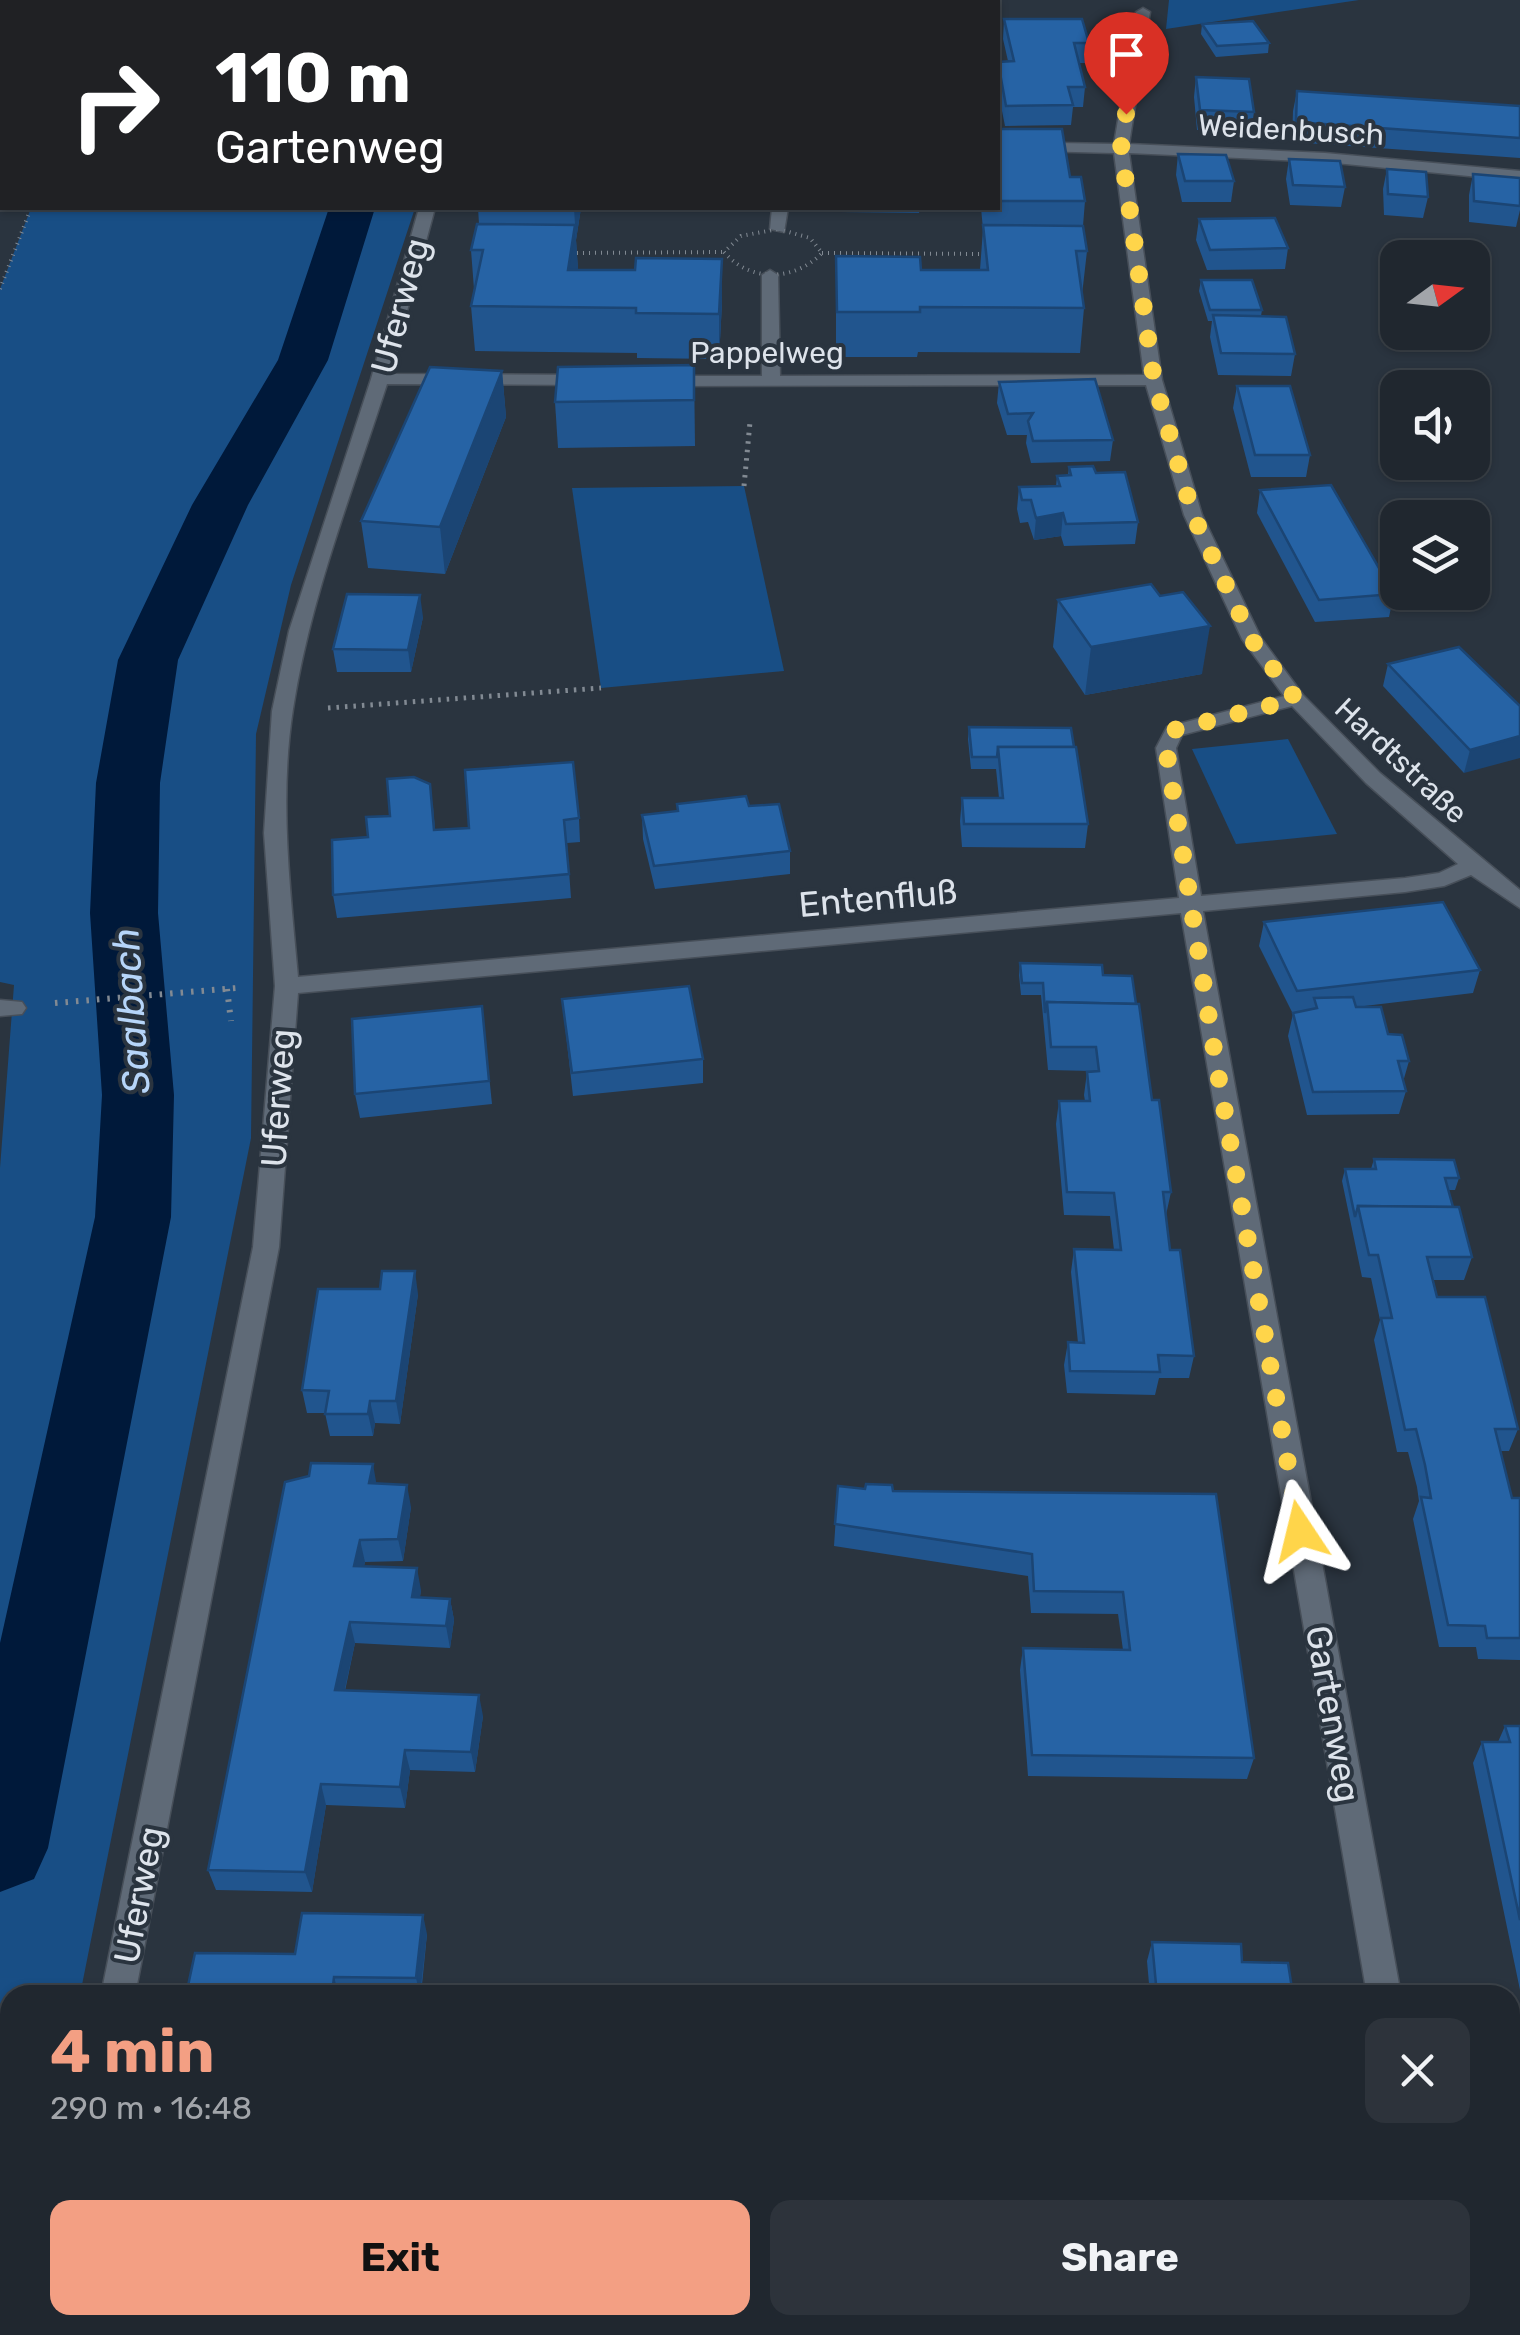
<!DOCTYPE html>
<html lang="en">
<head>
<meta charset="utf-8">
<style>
  body { margin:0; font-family:Rubik,sans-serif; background:#2d333b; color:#f1f3f6; height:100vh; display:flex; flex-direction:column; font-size:38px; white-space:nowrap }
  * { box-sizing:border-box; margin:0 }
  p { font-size:32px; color:#a2a5aa }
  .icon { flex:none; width:55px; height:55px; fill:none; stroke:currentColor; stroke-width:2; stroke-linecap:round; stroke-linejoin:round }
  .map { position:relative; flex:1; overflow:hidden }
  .panel { position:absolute; left:0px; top:1985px; width:1520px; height:350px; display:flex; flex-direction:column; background:#20272f; border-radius:30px 30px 0 0; box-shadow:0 2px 8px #0004,0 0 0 2px #3d444b }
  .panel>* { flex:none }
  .top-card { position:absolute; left:0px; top:0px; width:1000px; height:210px; box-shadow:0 2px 8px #0004,0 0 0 2px #3d444b; background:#202124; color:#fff; overflow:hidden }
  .needle { width:65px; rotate:75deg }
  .controls { position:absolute; left:1380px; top:240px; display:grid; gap:20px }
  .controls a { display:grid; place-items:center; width:110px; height:110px; border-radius:20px; background:#20272f; box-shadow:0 2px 8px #0004,0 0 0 2px #3d444b; font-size:50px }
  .pin { position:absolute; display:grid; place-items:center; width:85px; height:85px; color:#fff; margin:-102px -42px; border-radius:50% 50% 50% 0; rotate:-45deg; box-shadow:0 0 10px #0007 }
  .pin .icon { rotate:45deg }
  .me { position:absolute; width:110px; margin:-55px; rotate:350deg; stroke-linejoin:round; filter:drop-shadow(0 0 8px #0008) }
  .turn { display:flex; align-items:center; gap:35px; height:210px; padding:0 50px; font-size:45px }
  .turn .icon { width:130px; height:130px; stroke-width:2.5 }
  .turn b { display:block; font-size:70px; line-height:85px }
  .round { display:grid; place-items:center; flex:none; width:105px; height:105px; border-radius:20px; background:#2d333b }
  .overview { display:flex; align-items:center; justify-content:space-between; height:170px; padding:0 50px }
  h1 { font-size:60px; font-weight:700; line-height:75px; color:#f39f83 }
  .primary-button { display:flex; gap:20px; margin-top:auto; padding:20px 50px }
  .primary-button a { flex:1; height:115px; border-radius:20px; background:#f39f83; color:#111; font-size:40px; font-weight:700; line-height:115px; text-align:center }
  .primary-button a+a { background:#2d333b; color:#f1f3f6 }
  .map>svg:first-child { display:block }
  .green { fill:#184e85 }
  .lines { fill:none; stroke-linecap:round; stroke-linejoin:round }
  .stream { fill:#00193a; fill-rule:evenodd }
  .canal { fill:#00193a; fill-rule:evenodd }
  .minor-casing { stroke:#474f59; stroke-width:3 }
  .path-far2 { stroke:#828a93; stroke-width:4; stroke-dasharray:1 5; stroke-linecap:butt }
  .path-far1 { stroke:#828a93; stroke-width:5; stroke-dasharray:2.5 6; stroke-linecap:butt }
  .path { stroke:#828a93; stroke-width:6; stroke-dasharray:2.5 8; stroke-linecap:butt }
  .minor { fill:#5f6a77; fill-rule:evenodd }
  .wall { fill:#21558e }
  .shaded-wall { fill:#1b4574 }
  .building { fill:#2663a5; stroke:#1b4574; stroke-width:2.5 }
  .route { stroke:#ffd54a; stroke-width:18; stroke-dasharray:0 32.4 }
  .labels { text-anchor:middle; stroke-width:8; stroke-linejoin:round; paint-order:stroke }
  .far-street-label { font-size:30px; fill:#dde3eb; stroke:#2a343f }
  .street-label { font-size:35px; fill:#dde3eb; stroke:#2a343f }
  .water-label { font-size:38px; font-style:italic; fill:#b6d5f9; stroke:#2a343f }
</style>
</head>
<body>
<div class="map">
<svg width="1520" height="2335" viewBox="0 0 1520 2335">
  <rect width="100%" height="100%" fill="#2a343f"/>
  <!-- green -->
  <g class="green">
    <path d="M0 0H514L2 2 0 176Z"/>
    <path d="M1169 0H1359L1166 29Z"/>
    <path d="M31 208H415L291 585 256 734 251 1138 80 1995H10V2325H14L12 2335H0V1168L14 985 0 982V289Z"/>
    <path d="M744 486 784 671 601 688 572 488Z"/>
    <path d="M1288 739 1337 834 1236 844 1192 749Z"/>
  </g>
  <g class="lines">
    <!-- stream -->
    <path class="stream" d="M269 0H279L280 2H270Z"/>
    <!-- canal -->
    <path class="canal" d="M329 208H375L328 360 248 505 178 660 160 783 158 913 174 1095 171 1217 48 1848 34 1879 0 1892V1643L95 1217 102 1095 90 913 96 783 118 660 192 505 278 360Z"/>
    <defs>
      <g id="minor">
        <path d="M1143 8 1150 12 1129 144 1325 153 1520 171V181L1325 162 1129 153 1162 380 1202 515 1261 638 1303 695 1380 773 1520 890V908L1471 875 1444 886 1405 892 1203 911 1401 1995H1367L1181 913 298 993 279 1247 135 1995H101L253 1247 275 986 264 833 272 711 289 631 371 379 419 208H435L390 374 588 375 597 380 588 385 387 384C353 490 310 598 293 709 279 798 290 888 298 977L1179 898 1156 748 1167 727 1284 696 1242 639 1184 515 1146 385 663 386 654 381 663 376H762V275L770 270 778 275 780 376 1144 375 1114 153 998 150V142L1114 144 1136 12ZM1292 706 1366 783 1458 864 1439 873 1405 878 1201 896 1176 748 1182 735Z"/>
        <path d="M772 208H788L784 232 770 229Z"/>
        <path d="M0 1000 22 1002 26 1008 22 1014 0 1016Z"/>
        <path d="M34 2325H70L68 2335H32Z"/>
        <path d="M1425 2325H1461L1463 2335H1427Z"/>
      </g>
    </defs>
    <!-- minor casing -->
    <use href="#minor" class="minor-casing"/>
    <!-- path-far2 -->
    <g class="path-far2">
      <path d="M778 229 810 238 822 253C795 281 750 283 724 252L741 236Z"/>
      <path d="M571 253 724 252"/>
      <path d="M822 253 986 254"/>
      <path d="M0 289 31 208"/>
    </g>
    <!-- path-far1 -->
    <g class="path-far1">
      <path d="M744 486 750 422"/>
      <path d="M328 708 601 688"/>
    </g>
    <!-- path -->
    <g class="path">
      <path d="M227 989 231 1021"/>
      <path d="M55 1003 237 988"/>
    </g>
    <!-- minor -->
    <use href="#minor" class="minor"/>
  </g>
  <!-- wall -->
  <g class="wall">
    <path d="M1004 19 1089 43 1087 63H1079L1085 87 1083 107H1073L1071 125 1005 126 998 91V62L1008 61 1003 39Z"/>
    <path d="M1202 24 1269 43 1268 53 1216 57 1201 34Z"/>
    <path d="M1196 77 1254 112 1251 132 1197 130 1194 97Z"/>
    <path d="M1297 91 1520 106V158L1292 142 1293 111Z"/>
    <path d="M998 129 1070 177 1085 201 1083 226 1087 251 1082 295 1084 308 1080 353 918 352 917 357H836V256L921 270H980L983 229 981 208H998Z"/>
    <path d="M1178 154 1234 181 1231 202H1182L1176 175Z"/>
    <path d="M1289 159 1345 187 1341 207 1290 205 1286 179Z"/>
    <path d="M1387 169 1428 197 1423 218 1384 215 1383 189Z"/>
    <path d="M1473 174 1520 178V210L1516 227 1469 222V195Z"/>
    <path d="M478 208H581L576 240 578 270 722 303 719 359 637 358V353L475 351 471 306 474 289 471 250 479 224Z"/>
    <path d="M643 208H722L721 210H643Z"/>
    <path d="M840 208H920L919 213 840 212Z"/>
    <path d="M1199 219 1288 248 1285 269 1207 270 1196 240Z"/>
    <path d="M1201 280 1262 310 1261 316 1295 354 1291 376 1218 375 1210 337 1212 321H1208L1199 291Z"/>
    <path d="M694 365 695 446 558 448 555 402Z"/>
    <path d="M502 371 506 417 445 574 368 568 361 521Z"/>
    <path d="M999 382 1113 440 1110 461 1031 463 1026 443 1027 435H1007L997 403Z"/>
    <path d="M1237 386 1310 455 1306 477H1251L1233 408Z"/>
    <path d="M1069 467 1096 473 1138 522 1135 544 1064 546 1061 536 1034 540 1028 522 1020 523 1017 509 1019 487 1056 486 1057 476 1068 475Z"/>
    <path d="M1260 490 1394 594 1389 617 1315 622 1257 513Z"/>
    <path d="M1058 600 1202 674 1085 695 1053 647Z"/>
    <path d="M423 617 411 672H337L333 649Z"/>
    <path d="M1388 664 1520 706 1464 773 1383 686Z"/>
    <path d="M969 727 1088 824 1085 848 962 847 960 821 962 798H999L996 769H971L968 739Z"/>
    <path d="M677 804 749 806 790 851V874L655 889 643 839 642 815 677 812Z"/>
    <path d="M433 807 435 830 579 818 580 842 567 843 571 898 337 918 333 895 368 837 390 816Z"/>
    <path d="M1264 922 1480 970 1473 993 1356 1007 1388 1034 1409 1061 1403 1082 1406 1091 1399 1114 1307 1115 1288 1036 1293 1014 1259 946Z"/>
    <path d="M1020 963 1103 975 1152 1100 1171 1192 1166 1215 1170 1250 1194 1356 1189 1378H1159L1155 1395 1067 1393 1064 1365 1068 1342 1078 1343 1071 1272 1074 1249 1114 1250 1110 1216 1064 1215 1056 1124 1059 1101H1085L1084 1095 1087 1072 1093 1071 1048 1070 1041 995H1021L1019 975Z"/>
    <path d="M562 999 703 1059V1083L573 1096Z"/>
    <path d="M482 1006 492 1104 360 1118 355 1094Z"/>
    <path d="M1374 1159 1459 1178 1455 1190H1449L1453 1207 1472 1257 1464 1280H1433L1437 1297 1518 1429 1509 1451H1501L1512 1498H1520V1660L1478 1659 1476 1647H1439L1413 1519 1419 1501 1417 1487 1408 1452H1397L1374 1340 1380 1320 1371 1278 1362 1277 1342 1181 1345 1169H1371Z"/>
    <path d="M418 1294 400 1424 375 1423 373 1436H330L325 1413H307L302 1390Z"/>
    <path d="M377 1484 411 1507 403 1561 365 1562 364 1566 421 1590 420 1597 450 1599 454 1620 450 1648 355 1643 345 1691 483 1716 475 1772 410 1770 405 1808 326 1805 312 1892 216 1890 208 1870Z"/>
    <path d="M838 1486 893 1491 1216 1494 1254 1758 1247 1779 1028 1776 1020 1670 1023 1648 1123 1650 1118 1614 1031 1613 1028 1576 834 1546Z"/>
    <path d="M1505 1726H1520V1990L1473 1763 1482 1742H1498Z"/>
    <path d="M427 1934 421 1995H186L295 1954Z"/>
    <path d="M1152 1942 1242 1962 1293 1995H1150L1147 1961Z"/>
    <path d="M1186 2325H1344L1345 2335H1187Z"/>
  </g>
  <!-- shaded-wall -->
  <g class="shaded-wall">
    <path d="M574 208H581L576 240Z"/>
    <path d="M575 225 578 269 572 307 568 270Z"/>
    <path d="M722 259V303L719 359V314Z"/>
    <path d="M502 371 506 417 445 574 440 527Z"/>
    <path d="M1063 513 1061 536 1034 540 1036 518Z"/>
    <path d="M420 595 423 617 411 672 408 650Z"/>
    <path d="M1210 626 1202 674 1085 695 1091 647Z"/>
    <path d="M1520 736V758L1464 773 1470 750Z"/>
    <path d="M415 1271 418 1294 400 1424 396 1401Z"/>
    <path d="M370 1401 375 1423 373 1436 368 1414Z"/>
    <path d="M373 1464 377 1487 369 1483Z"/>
    <path d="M407 1485 411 1507 403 1561 398 1539Z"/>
    <path d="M360 1540 365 1562 359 1587 354 1566Z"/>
    <path d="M417 1568 421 1590 416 1618 412 1597Z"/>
    <path d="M450 1599 454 1620 450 1648 446 1626Z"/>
    <path d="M350 1622 355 1643 340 1711 335 1690Z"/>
    <path d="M479 1695 483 1716 475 1772 471 1752Z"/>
    <path d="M405 1750 410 1770 405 1808 400 1787Z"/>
    <path d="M321 1784 326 1805 312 1892 305 1872Z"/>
    <path d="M423 1915 427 1934 420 1995 416 1978Z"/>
    <path d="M334 1977 339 1995H332Z"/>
  </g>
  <!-- building -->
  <g class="building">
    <path d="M1004 19H1082L1089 43H1074L1085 87H1068L1073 105 1006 106 998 62 1014 61Z"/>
    <path d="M1253 21 1269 43 1217 46 1202 24Z"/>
    <path d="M1196 77 1249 79 1254 112 1200 110Z"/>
    <path d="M1297 91 1520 106V138L1296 122Z"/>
    <path d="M998 129H1062L1070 177H1081L1085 201H998Z"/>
    <path d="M1178 154 1226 155 1234 181H1185Z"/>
    <path d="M1289 159 1340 161 1345 187 1293 185Z"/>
    <path d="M1387 169 1426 172 1428 197 1388 194Z"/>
    <path d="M1473 174 1520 178V206L1474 201Z"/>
    <path d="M1275 218 1288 248 1210 250 1199 219Z"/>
    <path d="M477 224 575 225 568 270H635L636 258 722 259 719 314 636 313V308L471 306 483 250H471Z"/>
    <path d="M983 225 1083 226 1087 251H1076L1084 308 920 307V312H837L836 256 920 257 921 270H988Z"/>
    <path d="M1201 280H1252L1262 310H1210Z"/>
    <path d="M1213 315 1286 317 1295 354 1221 353Z"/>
    <path d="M694 365V400L555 402 558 367Z"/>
    <path d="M430 367 502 371 440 527 361 521Z"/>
    <path d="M1095 379 1113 440 1033 441 1028 421 1033 413 1008 414 999 382Z"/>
    <path d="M1237 386H1290L1310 455H1255Z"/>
    <path d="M1093 466 1096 473 1125 472 1138 522 1066 524 1063 513 1036 518 1031 500H1022L1019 487 1060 486 1057 476 1071 475 1069 467Z"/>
    <path d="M1331 485 1394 594 1319 600 1260 490Z"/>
    <path d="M1151 584 1160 596 1183 592 1210 626 1091 647 1058 600Z"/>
    <path d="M347 594 420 595 408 650 333 649Z"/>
    <path d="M1459 647 1520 706V736L1470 750 1388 664Z"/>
    <path d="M969 727 1071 728 1074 747H998L997 757H972Z"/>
    <path d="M998 747H1076L1088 824H964L962 798H1003Z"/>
    <path d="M573 762 579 818 564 820 569 874 333 895 332 840 368 837 366 817 390 816 387 779 414 777 430 784 434 830 469 828 465 770Z"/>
    <path d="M746 796 749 806 779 804 790 851 654 866 642 815 678 811 677 804Z"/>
    <path d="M1443 902 1480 970 1297 991 1264 922Z"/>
    <path d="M1020 963 1102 965 1103 975 1132 976 1136 1004 1047 1002 1045 1013 1043 983H1022Z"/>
    <path d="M689 986 703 1059 572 1073 562 999Z"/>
    <path d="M1353 997 1356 1007H1381L1388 1034 1402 1035 1409 1061H1398L1406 1091 1313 1092 1293 1013 1317 1008 1314 998Z"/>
    <path d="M1047 1002 1139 1004 1152 1100H1159L1171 1192H1163L1170 1250H1180L1194 1356 1158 1355 1160 1372 1070 1371 1068 1342 1084 1343 1074 1249 1121 1250 1114 1193 1067 1192 1059 1101H1090L1087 1072 1099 1071 1096 1047H1051Z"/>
    <path d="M482 1006 489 1081 355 1094 352 1019Z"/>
    <path d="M1374 1159 1454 1160 1459 1178H1445L1453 1207 1358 1206 1355 1217 1345 1169H1376Z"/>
    <path d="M1358 1206 1459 1207 1472 1257H1427L1437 1297H1485L1518 1429H1495L1512 1498H1520V1638H1487L1485 1626 1448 1625 1421 1497 1431 1498 1425 1465 1416 1429 1405 1430 1381 1318H1392L1378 1255H1369Z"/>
    <path d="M382 1271H415L396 1401H370L368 1414H325L329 1391 302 1390 318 1289H380Z"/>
    <path d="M311 1463 373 1464 369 1483 407 1485 398 1539 360 1540 354 1566 417 1568 412 1597 450 1599 446 1626 350 1622 335 1690 479 1695 471 1752 405 1750 400 1787 321 1784 305 1872 208 1870 285 1482 309 1476Z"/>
    <path d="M866 1484 892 1485 893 1491 1216 1494 1254 1758 1032 1755 1023 1648 1130 1650 1123 1592 1034 1591 1032 1554 835 1524 838 1486 865 1489Z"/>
    <path d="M1505 1726H1520V1920L1482 1742H1510Z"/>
    <path d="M302 1913 423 1915 416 1978 334 1977 332 1995H186L195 1953 295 1954Z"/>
    <path d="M1152 1942 1241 1944 1242 1962 1288 1963 1293 1995H1157Z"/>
    <path d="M1195 2325H1344L1345 2335H1195Z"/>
  </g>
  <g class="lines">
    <!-- route -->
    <path class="route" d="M1126 114 1121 148 1154 380 1193 515 1252 640 1296 699 1174 730 1166 748 1217 1068 1300 1531"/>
  </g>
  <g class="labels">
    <!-- far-street labels -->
    <g class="far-street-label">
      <text transform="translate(1291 130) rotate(3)" y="10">Weidenbusch</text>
      <text x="767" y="363">Pappelweg</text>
      <text transform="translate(1401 761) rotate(43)" y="10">Hardtstraße</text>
    </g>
    <!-- street labels -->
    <g class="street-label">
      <text transform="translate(400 306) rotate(-75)" y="12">Uferweg</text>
      <text transform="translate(878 898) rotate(-5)" y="12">Entenfluß</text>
      <text transform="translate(278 1098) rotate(-86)" y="12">Uferweg</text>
      <text transform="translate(1333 1714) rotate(80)" y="12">Gartenweg</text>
      <text transform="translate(139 1895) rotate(-79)" y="12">Uferweg</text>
    </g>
    <!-- water labels -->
    <g class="water-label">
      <text transform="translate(131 1011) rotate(-94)" y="13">Saalbach</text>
    </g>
  </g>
</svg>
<div class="controls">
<a><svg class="needle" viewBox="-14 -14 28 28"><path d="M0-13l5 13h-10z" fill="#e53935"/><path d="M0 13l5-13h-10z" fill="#a2a5aa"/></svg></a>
<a><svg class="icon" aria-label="sound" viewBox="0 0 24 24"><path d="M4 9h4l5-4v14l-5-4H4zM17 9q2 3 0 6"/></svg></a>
<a><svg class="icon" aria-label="layers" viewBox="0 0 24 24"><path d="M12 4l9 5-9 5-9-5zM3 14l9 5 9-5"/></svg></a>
</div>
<div class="pin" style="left:1126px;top:114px;background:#d93025"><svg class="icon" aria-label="arrive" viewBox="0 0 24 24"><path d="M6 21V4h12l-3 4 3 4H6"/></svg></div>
<svg class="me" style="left:1300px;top:1531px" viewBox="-20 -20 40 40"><path d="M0-17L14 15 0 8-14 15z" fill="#ffd54a" stroke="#fff" stroke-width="4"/></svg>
<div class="top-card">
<div class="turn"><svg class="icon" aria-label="right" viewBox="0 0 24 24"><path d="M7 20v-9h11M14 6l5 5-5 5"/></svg><div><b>110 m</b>Gartenweg</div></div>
</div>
<section class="panel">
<div class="overview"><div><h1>4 min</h1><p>290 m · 16:48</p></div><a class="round"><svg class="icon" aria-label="close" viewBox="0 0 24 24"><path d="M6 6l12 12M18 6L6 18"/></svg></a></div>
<div class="primary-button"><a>Exit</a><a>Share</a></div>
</section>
</div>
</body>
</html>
